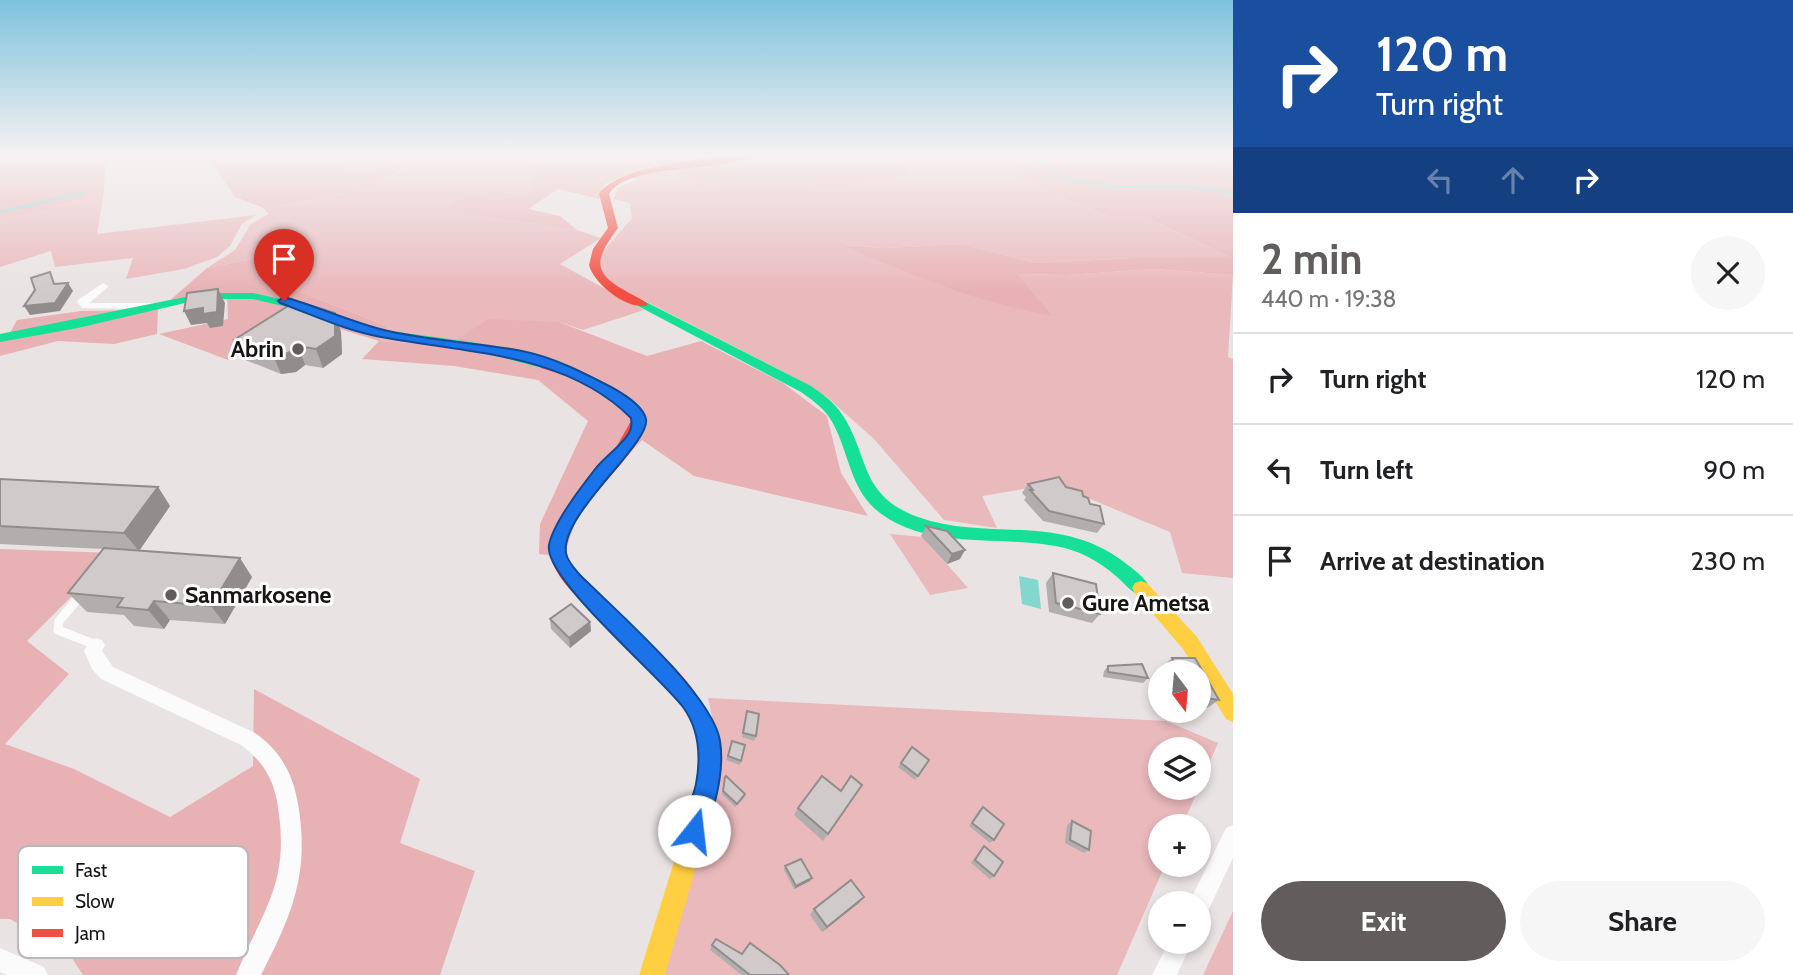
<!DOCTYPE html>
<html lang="en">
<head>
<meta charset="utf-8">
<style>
  body { margin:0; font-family:Cabin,sans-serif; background:#f6f6f6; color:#202124; height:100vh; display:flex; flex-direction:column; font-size:26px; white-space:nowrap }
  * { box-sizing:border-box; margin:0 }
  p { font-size:23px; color:#757577 }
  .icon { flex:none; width:38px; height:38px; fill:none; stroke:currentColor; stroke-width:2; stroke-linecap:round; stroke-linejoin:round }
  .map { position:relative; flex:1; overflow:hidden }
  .drawer { display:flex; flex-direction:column; background:#fff; width:560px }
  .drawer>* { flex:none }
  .top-card { background:#1a4fa0; color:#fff; overflow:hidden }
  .needle { width:46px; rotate:164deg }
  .buttons { position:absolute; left:1148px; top:660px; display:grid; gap:14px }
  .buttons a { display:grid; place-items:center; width:63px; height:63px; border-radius:50%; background:#fff; box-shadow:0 4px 10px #0003; font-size:35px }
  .pin { position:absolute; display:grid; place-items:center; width:60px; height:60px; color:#fff; margin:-72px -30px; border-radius:50% 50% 50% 0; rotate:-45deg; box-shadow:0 0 7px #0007 }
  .pin .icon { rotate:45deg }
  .me { position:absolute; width:77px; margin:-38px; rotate:16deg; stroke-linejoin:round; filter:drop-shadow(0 0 5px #0008) }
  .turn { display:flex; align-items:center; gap:24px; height:147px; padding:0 28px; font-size:32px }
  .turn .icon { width:91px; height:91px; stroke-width:2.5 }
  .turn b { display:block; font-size:49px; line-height:60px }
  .lanes { display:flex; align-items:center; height:66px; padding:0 28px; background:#0003; justify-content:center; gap:35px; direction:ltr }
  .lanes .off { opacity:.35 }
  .round { display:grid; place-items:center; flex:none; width:74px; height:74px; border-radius:37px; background:#f6f6f6 }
  .overview { display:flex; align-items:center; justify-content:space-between; height:119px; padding:0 28px }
  h1 { font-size:42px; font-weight:700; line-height:52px; color:#625c5c }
  .button { display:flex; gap:14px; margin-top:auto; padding:14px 28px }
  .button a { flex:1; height:80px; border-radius:42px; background:#625c5c; color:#fff; font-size:28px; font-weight:700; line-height:80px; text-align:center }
  .button a+a { background:#f6f6f6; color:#202124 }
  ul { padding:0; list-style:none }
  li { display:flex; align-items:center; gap:21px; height:91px; padding:0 28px; border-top:2px solid #e0e0e0 }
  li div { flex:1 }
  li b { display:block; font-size:26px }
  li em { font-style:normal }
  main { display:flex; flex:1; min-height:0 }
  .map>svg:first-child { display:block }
  .green { fill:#e9b9bc }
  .forest { fill:#e8b2b5 }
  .water { fill:#82d8cf }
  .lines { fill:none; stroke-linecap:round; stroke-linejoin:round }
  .stream { stroke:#82d8cf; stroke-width:2.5 }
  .lane-far1 { stroke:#fcfbfb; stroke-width:4.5 }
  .lane { stroke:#fcfbfb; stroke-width:9 }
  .street { fill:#fcfbfb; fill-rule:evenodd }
  .fast { fill:#16e098; fill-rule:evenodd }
  .slow { fill:#ffcf43; fill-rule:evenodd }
  .jam { fill:#f24e42; fill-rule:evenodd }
  .wall { fill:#b3aeae }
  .shaded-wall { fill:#928d8d }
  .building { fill:#d0caca; stroke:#928d8d; stroke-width:2 }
  .route { fill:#1a73e8; stroke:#114b97; stroke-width:2 }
  .poi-dot { fill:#625c5c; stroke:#fff; stroke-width:2.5 }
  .labels { text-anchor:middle; stroke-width:6; stroke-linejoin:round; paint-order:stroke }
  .poi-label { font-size:23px; font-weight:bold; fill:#181414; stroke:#fff; text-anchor:start }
  .key { fill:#fff; stroke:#bab8b8; stroke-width:2 }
  .key-label { font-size:19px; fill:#181414 }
</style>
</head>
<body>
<main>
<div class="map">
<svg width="1233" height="975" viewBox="0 0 1233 975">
  <rect width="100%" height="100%" fill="#eae3e3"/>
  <!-- green -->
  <g class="green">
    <path d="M362 155H476L535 169 529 193 503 199 469 192 447 211 577 230 601 238 560 264 644 310 583 330 559 322 449 345 380 341 387 326 274 282 277 254 207 268 235 250 251 224 268 214 264 208 379 187 408 163 366 171H345Z"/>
    <path d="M904 155H1003L1020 180 1108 216 1145 217 1232 258H1134L1036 263 962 244 885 248 844 245C915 275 975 303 1052 315L1016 274 1067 275 1155 269 1233 275 1228 357 1233 359V578L1182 573 1170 532 1054 484 982 496 997 528 944 520 874 439 828 398 784 372 614 285 601 273 599 256 632 218 630 203 613 199 619 187 639 179 678 172 911 175 895 159Z"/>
    <path d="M1128 155H1233V168L1199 159 1146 158Z"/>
    <path d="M104 192 97 234 256 215 242 224 230 246 217 257 184 269 126 279 133 258 55 267 51 251 0 267V219L33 213Z"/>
    <path d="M890 534 923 537 968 588 930 595Z"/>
    <path d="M708 698 1166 721 1218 743 1199 787V749H1160V788H1199L1182 826H1160V864L1165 865 1117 975H661L720 754Z"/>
    <path d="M1233 911V975H1203Z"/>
  </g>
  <!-- forest -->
  <g class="forest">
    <path d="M0 155H148L105 161 104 192 33 213 0 219Z"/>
    <path d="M206 155H362L346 171H366L409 161 379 187 264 208 235 197Z"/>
    <path d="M476 155H899L895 159 912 174 857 185 779 194 696 189 678 172 639 179 623 176 605 184 599 199 558 189 528 209 560 216 577 230 446 211 469 192 503 199 529 193 535 169Z"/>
    <path d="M1003 155H1128L1146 158 1199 159 1233 168V275L1155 269 1067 275 1017 274 1053 316C976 303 913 275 841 245L885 248 962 244 1036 263 1134 258 1230 257 1145 217 1108 216 1020 180Z"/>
    <path d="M277 254 289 265 274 282 387 326 380 341 449 345 488 319 559 322 647 356 701 341 783 383 827 416 841 473 868 516 694 476 642 440 610 474 576 521 563 557 539 554 540 524 588 421 538 380 454 366 362 359 379 341 297 316 228 360 159 334 228 319 227 295 168 302 207 268Z"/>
    <path d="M158 309 157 334 114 344 58 341 0 356V340Z"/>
    <path d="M136 310 10 333 17 320 81 311Z"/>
    <path d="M0 549 115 553 27 641 69 674 5 744 74 769 170 817 253 766 254 689 420 779 400 843 475 871 440 975H83L70 955 10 919H0Z"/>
  </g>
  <!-- water -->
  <path class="water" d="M1019 576 1038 580 1041 609 1022 604Z"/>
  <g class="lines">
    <!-- stream -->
    <g class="stream">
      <path d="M1028 155 1068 180 1110 186 1189 187 1233 193"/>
      <path d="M0 212 83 193"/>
    </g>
    <!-- lane-far1 -->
    <path class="lane-far1" d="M1230 155 1233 156"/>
    <!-- lane -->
    <path class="lane" d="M81 595 59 621 58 630 96 645"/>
    <!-- street -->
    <g class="street">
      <path d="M103 283 108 286 107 288 89 303H154L159 306 154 309 82 308 77 302 78 300Z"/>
      <path d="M96 638 102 640 105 645 102 651 113 667 255 733C280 750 293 774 298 804 310 873 292 915 261 975H236C263 909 290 884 278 807 274 780 264 762 241 745L101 679 92 669 84 651 90 640Z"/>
      <path d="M1233 825V858L1207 913 1199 916V903H1189L1226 828Z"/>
      <path d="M1169 942H1192L1177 975H1152Z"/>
      <path d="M0 948 44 967 48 975H8L0 972Z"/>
    </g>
    <!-- fast -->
    <g class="fast">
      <path d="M218 293H253L294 302 383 330 478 343 551 362 553 365 546 369 477 351 381 337 287 307 253 299H218L185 303 78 328 0 342V334L185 297Z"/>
      <path d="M642 300 811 386C821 393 831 400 839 410 871 453 856 494 918 517 987 542 1058 512 1124 562 1133 569 1145 577 1150 588L1147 593C1143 595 1142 596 1137 594 1130 591 1123 582 1117 577 1099 561 1079 550 1055 546 998 535 922 551 874 508 848 484 848 445 829 417 822 407 811 399 801 392L638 306V302Z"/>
    </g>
    <!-- slow -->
    <g class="slow">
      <path d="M1141 581 1147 583 1197 637 1233 694V722L1226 719 1183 649 1135 593 1132 588 1135 583Z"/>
      <path d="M701 799 709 802 712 810 665 975H639L690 810 693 802Z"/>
    </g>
    <!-- jam -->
    <g class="jam">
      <path d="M736 155H755C723 173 629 162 609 194L618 228C599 255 588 270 624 290 632 295 641 298 648 304L646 306C626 309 594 284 589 265L593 249 608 228 599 194C619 165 700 161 736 155Z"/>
      <path d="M546 361C568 367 590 376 610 386 623 393 641 403 644 418 652 452 553 515 568 558 575 576 593 590 606 602 670 663 751 718 709 818L701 821 693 818 690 810C695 787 704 760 697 736 684 689 622 642 587 607 573 593 556 577 550 556 547 543 553 531 559 520L614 451 631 421C622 393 567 376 541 368L539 365Z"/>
    </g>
  </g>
  <!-- wall -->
  <g class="wall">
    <path d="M341 332 342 354 323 368 305 365 296 372 281 374 243 359 234 340Z"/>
    <path d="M0 479 158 487 170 506 139 551 252 577 225 624 170 620 164 629 134 626 124 615 87 612 68 593 103 549 0 544Z"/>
    <path d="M1028 484 1066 487 1083 496 1090 504 1104 524 1097 533 1043 521 1024 500 1026 497 1022 493Z"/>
    <path d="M926 526 960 559 947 564 921 536Z"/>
    <path d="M1053 573 1100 614 1092 623 1049 612 1046 583Z"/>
    <path d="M550 619 590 622 591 631 570 648 551 629Z"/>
    <path d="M1172 658H1195L1219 700 1207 708 1199 707V672H1164L1162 667Z"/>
    <path d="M1108 666 1148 678 1143 683 1103 677 1104 671Z"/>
    <path d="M746 715 756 736 754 741 742 737Z"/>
    <path d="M732 741 745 745 740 765 726 760Z"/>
    <path d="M912 747 929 760 915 780 898 767Z"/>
    <path d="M725 777 745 794 744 798 735 807 722 794Z"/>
    <path d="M862 785 823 841 794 815 798 808 841 791Z"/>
    <path d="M983 807 994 840 990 843 969 826 979 810Z"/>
    <path d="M1072 821 1089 850 1084 853 1065 843 1067 825Z"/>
    <path d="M984 846 994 876 990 879 971 863 980 850Z"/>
    <path d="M785 866 810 881 794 889 784 870Z"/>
    <path d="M864 897 822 932 810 915 814 909Z"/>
    <path d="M712 945 742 954 789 975H742L710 950Z"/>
  </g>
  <!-- shaded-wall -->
  <g class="shaded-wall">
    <path d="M68 283 73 291 60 311 30 315 24 306Z"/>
    <path d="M218 289 225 303 223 326 210 328 207 323 191 325 184 311 203 308Z"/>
    <path d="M335 313 341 332 342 354 323 368 316 349Z"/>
    <path d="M298 346 305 365 296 372 281 374 273 355Z"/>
    <path d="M158 487 170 506 139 551 124 533Z"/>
    <path d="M965 550 960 559 947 564 952 554Z"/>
    <path d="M240 558 252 577 225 624 211 606Z"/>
    <path d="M154 601 170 620 164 629 148 610Z"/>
    <path d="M590 622 591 631 570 648 569 638Z"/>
    <path d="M812 878 810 881 794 889 796 886Z"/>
    <path d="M864 897 859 903 822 932 827 927Z"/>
  </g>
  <!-- building -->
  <g class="building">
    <path d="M50 272 54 284 68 283 55 303 24 306 35 290 31 278Z"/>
    <path d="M218 289 217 312 203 314V308L184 311 187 293Z"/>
    <path d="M296 301 335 313V336L316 349 298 346 288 353 273 355 234 340Z"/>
    <path d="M1059 477 1066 487 1082 491 1083 496 1088 498 1090 504 1100 506 1104 524 1049 511 1030 490H1033L1028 484Z"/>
    <path d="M0 479 158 487 124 533 0 526Z"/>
    <path d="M926 526 947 531 965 550 952 554Z"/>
    <path d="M104 548 240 558 211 606 154 601 148 610 117 607 123 598 68 593Z"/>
    <path d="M1053 573 1096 584 1100 614 1056 603Z"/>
    <path d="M571 604 590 622 569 638 550 619Z"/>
    <path d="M1172 658H1195L1219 700 1199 697V672H1179Z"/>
    <path d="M1142 664 1148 678 1108 672V666Z"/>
    <path d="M747 711 759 714 756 736 743 733Z"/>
    <path d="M732 741 745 745 741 761 728 756Z"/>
    <path d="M912 747 929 760 918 776 901 763Z"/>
    <path d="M726 776 745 794 737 804 723 791 725 777Z"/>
    <path d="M822 776 841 791 851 776 862 785 828 834 798 808Z"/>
    <path d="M983 807 1004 824 994 840 972 823Z"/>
    <path d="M1072 821 1091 831 1089 850 1070 840Z"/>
    <path d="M984 846 1003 862 994 876 975 860Z"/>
    <path d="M801 859 812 878 796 886 785 866Z"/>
    <path d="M851 880 864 897 827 927 814 909Z"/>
    <path d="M716 939 742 954 750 943 780 965 789 975H750L712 945Z"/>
  </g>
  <!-- sky -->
  <linearGradient id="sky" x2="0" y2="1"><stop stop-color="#7fc2de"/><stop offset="0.53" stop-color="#f6f2f2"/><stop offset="1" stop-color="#f6f2f2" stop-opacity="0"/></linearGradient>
  <rect width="1233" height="292" fill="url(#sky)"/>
  <!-- route -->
  <path class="route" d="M284 297C316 306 347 320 380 329 426 341 476 342 522 351 553 357 584 373 611 387 622 393 643 406 646 419 651 443 560 514 566 553 567 561 575 569 580 575 615 610 713 695 720 741 725 772 714 811 702 840L694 843 686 840C678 822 693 801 696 784 701 757 699 729 683 707 660 676 543 578 549 545 553 523 582 486 596 468 606 456 621 446 629 433 632 428 632 424 631 418 566 353 467 353 381 337 347 331 313 315 280 303L278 301Z"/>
  <!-- markers -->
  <g class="poi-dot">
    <circle cx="298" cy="349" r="7"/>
    <circle cx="171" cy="595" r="7"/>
    <circle cx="1068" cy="603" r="7"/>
  </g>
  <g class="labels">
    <!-- poi labels -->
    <g class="poi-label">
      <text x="284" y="357" text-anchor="end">Abrin</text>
      <text x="185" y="603">Sanmarkosene</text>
      <text x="1082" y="611">Gure Ametsa</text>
    </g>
  </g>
  <!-- legend -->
  <rect x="18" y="846" width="230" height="112" rx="10" class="key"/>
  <rect x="32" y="866" width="31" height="8" fill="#16e098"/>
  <rect x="32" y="897" width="31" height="9" fill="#ffcf43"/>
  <rect x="32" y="929" width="31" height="8" fill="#f24e42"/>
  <g class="key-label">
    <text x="75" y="877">Fast</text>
    <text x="75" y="908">Slow</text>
    <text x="75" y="940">Jam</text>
  </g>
</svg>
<div class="buttons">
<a><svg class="needle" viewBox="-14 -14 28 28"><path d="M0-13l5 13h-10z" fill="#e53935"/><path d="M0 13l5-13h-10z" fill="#757577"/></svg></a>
<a><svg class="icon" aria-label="layers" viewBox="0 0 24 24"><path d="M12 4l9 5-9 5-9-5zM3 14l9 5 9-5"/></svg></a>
<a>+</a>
<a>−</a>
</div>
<div class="pin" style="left:284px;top:301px;background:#d93025"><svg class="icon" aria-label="arrive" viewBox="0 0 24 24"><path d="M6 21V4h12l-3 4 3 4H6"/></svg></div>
<svg class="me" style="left:694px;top:831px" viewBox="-20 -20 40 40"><circle r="19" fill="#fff"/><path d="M0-13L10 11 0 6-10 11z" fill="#1a73e8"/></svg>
</div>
<section class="drawer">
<div class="top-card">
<div class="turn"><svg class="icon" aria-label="right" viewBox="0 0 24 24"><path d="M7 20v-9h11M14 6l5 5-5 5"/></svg><div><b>120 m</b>Turn right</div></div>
<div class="lanes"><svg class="icon off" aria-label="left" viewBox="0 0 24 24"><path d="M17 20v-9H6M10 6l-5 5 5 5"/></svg><svg class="icon off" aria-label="ahead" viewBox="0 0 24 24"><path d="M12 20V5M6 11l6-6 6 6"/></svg><svg class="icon" aria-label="right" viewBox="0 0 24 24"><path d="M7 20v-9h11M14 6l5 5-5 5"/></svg></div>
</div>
<div class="overview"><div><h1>2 min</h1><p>440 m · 19:38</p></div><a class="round"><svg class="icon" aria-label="close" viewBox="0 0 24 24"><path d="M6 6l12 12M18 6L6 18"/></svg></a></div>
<ul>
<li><svg class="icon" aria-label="right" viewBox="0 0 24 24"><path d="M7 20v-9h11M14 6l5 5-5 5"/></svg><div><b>Turn right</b></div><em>120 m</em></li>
<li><svg class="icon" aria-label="left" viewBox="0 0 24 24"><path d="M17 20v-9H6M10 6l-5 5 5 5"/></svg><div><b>Turn left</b></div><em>90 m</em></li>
<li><svg class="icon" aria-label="arrive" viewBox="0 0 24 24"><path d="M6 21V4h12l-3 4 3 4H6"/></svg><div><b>Arrive at destination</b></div><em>230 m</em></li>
</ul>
<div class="button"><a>Exit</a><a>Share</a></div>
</section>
</main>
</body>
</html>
